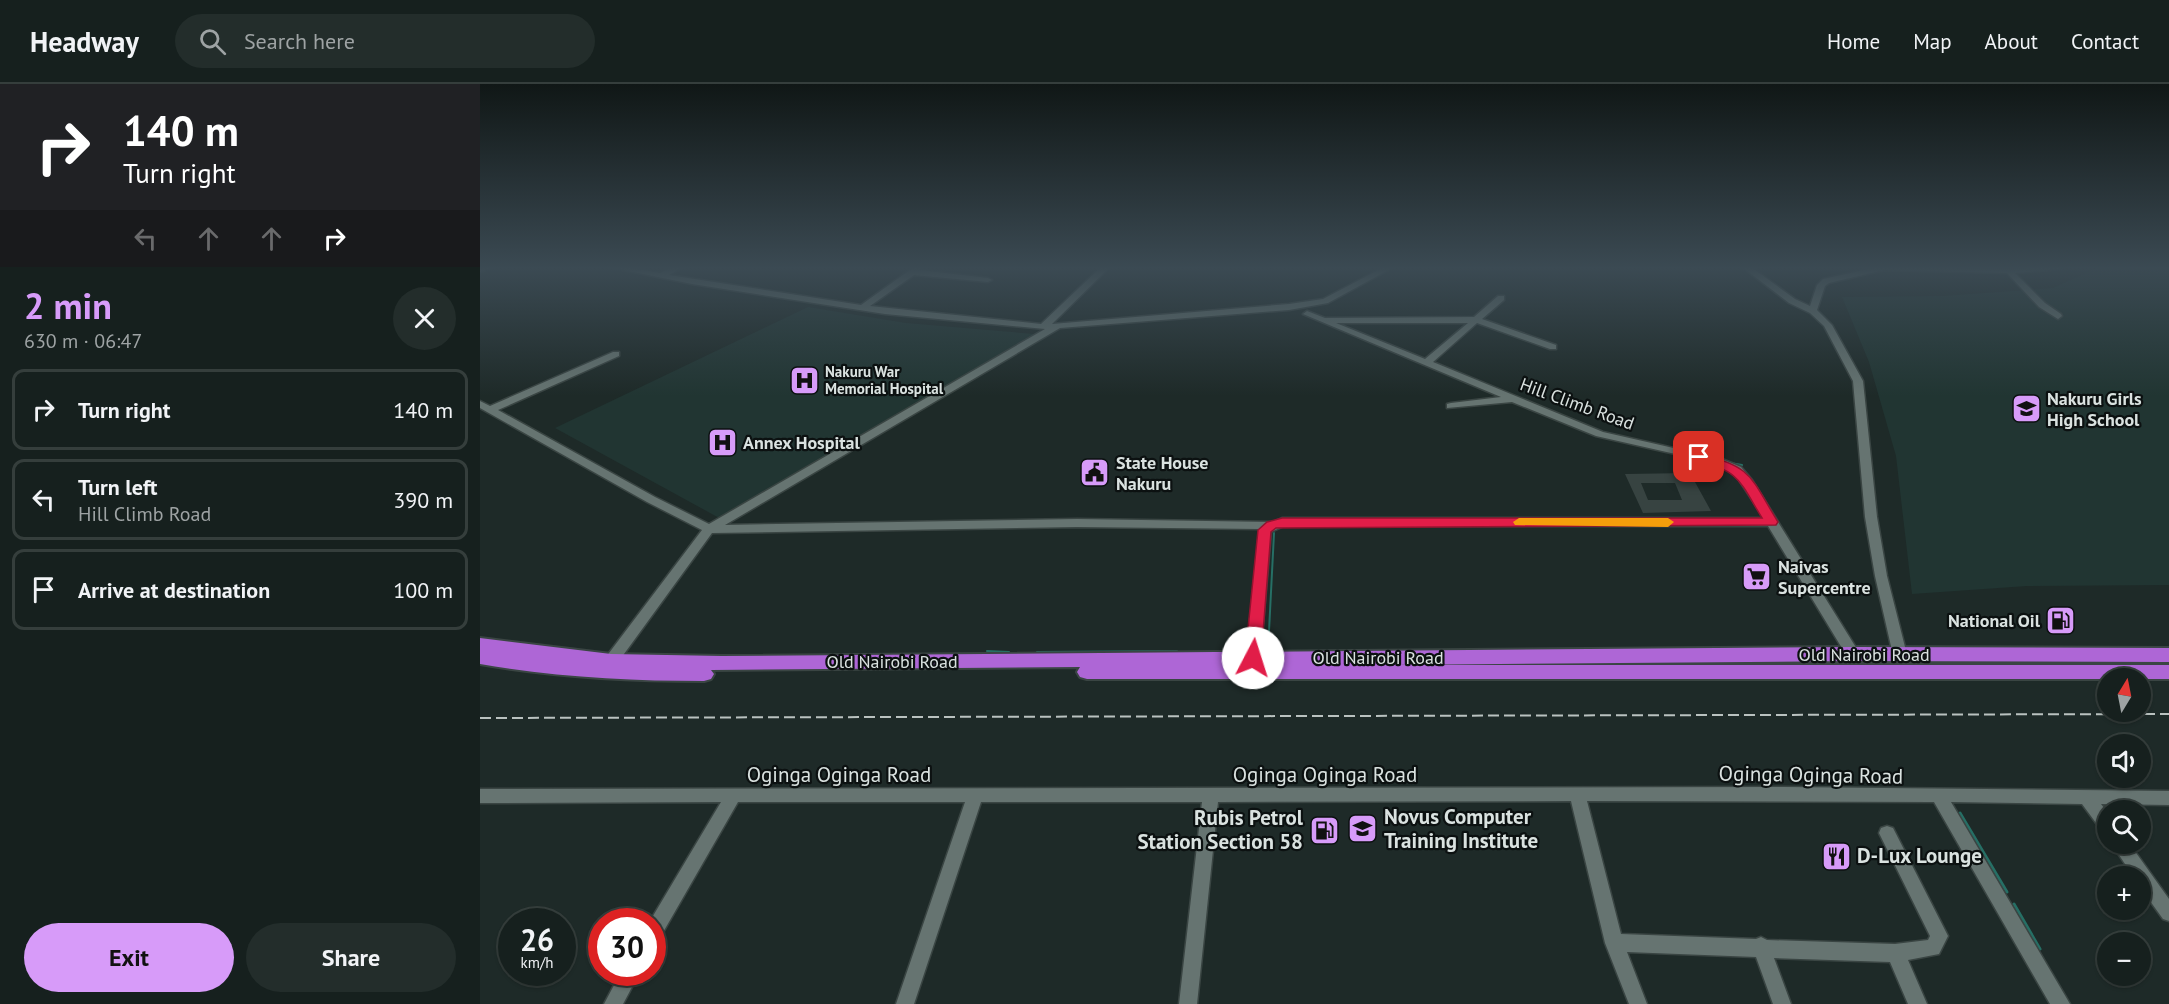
<!DOCTYPE html>
<html lang="en">
<head>
<meta charset="utf-8">
<style>
  body { margin:0; font-family:"PT Sans",sans-serif; background:#232d2b; color:#f1f3f6; height:100vh; display:flex; flex-direction:column; font-size:22px; white-space:nowrap }
  * { box-sizing:border-box; margin:0 }
  p { font-size:20px; color:#9ea3a4 }
  .icon { flex:none; width:33px; height:33px; fill:none; stroke:currentColor; stroke-width:2; stroke-linecap:round; stroke-linejoin:round }
  .map { position:relative; flex:1; overflow:hidden }
  .side { display:flex; flex-direction:column; background:#16201e; width:480px }
  .side>* { flex:none }
  .top-card { background:#202124; color:#fff; overflow:hidden }
  .needle { width:39px; rotate:10deg }
  .tools { position:absolute; left:1617px; top:584px; display:grid; gap:12px }
  .tools a { display:grid; place-items:center; width:54px; height:54px; border-radius:50%; background:#16201e; box-shadow:0 2px 4px #0004,0 0 0 2px #353e3c; font-size:30px }
  .speed { position:absolute; left:18px; top:824px; display:flex; gap:12px; font-size:30px; font-weight:700; text-align:center }
  .speed>* { display:grid; place-content:center; width:78px; height:78px; border-radius:50%; background:#16201e; box-shadow:0 2px 4px #0004,0 0 0 2px #353e3c; line-height:1 }
  .speed small { font-size:15px; font-weight:400 }
  .speed .limit { border:9px solid #d22; background:#fff; color:#111 }
  .pin { position:absolute; display:grid; place-items:center; width:51px; height:51px; color:#fff; margin:-26px; border-radius:12px; box-shadow:0 3px 9px #0006 }
  .me { position:absolute; width:66px; margin:-33px; rotate:5deg; stroke-linejoin:round; filter:drop-shadow(0 0 4px #0008) }
  .turn { display:flex; align-items:center; gap:21px; height:126px; padding:0 24px; font-size:27px }
  .turn .icon { width:78px; height:78px; stroke-width:2.5 }
  .turn b { display:block; font-size:42px; line-height:51px }
  .lanes { display:flex; align-items:center; height:57px; padding:0 24px; background:#0003; justify-content:center; gap:30px; direction:ltr }
  .lanes .off { opacity:.35 }
  .round { display:grid; place-items:center; flex:none; width:63px; height:63px; border-radius:32px; background:#232d2b }
  .headline { display:flex; align-items:center; justify-content:space-between; height:102px; padding:0 24px }
  h1 { font-size:36px; font-weight:600; line-height:45px; color:#d79bf9 }
  .action { display:flex; gap:12px; margin-top:auto; padding:12px 24px }
  .action a { flex:1; height:69px; border-radius:36px; background:#d79bf9; color:#111; font-size:24px; font-weight:600; line-height:69px; text-align:center }
  .action a+a { background:#232d2b; color:#f1f3f6 }
  ul { padding:0; list-style:none }
  li { display:flex; align-items:center; gap:18px; height:81px; margin:0 12px 9px; padding:0 12px; border:3px solid #353e3c; border-radius:12px }
  li div { flex:1 }
  li b { display:block; font-size:22px }
  li em { font-style:normal }
  header { display:flex; align-items:center; gap:36px; box-sizing:border-box; height:84px; padding:0 30px; background:#16201e; border-bottom:2px solid #353e3c }
  header strong { font-size:28px }
  nav { display:flex; gap:33px; margin-inline-start:auto; font-size:21px }
  .search { width:420px; height:54px; background:#232d2b; display:flex; align-items:center; gap:15px; box-sizing:border-box; padding:0 21px; border-radius:33px; color:#9ea3a4; font-size:22px }
  main { display:flex; flex:1; min-height:0 }
  .map>svg:first-child { display:block }
  .built { fill:#213532 }
  .lines { fill:none; stroke-linecap:round; stroke-linejoin:round }
  .stream-far1 { stroke:#266f65; stroke-width:2 }
  .stream { stroke:#266f65; stroke-width:3 }
  .building { fill:#374341; fill-rule:evenodd }
  .minor-casing { stroke:#3a4543; stroke-width:3 }
  .highway-casing { stroke:#3a4543; stroke-width:4 }
  .minor { fill:#667471; fill-rule:evenodd }
  .highway { fill:#ae66d6; fill-rule:evenodd }
  .rail { stroke:#bac2c0; stroke-width:2; stroke-dasharray:11 5; stroke-linecap:butt }
  .route { fill:#e11d48; stroke:#92132f; stroke-width:1.5 }
  .slow { fill:#f59e0b }
  .labels { text-anchor:middle; stroke-width:4.5; stroke-linejoin:round; paint-order:stroke }
  .far-poi-label { font-size:15px; font-weight:bold; fill:#dae2e0; stroke:#0c1111; text-anchor:start }
  .poi-label { font-size:18px; font-weight:bold; fill:#dae2e0; stroke:#0c1111; text-anchor:start }
  .street-label { font-size:18px; fill:#dae2e0; stroke:#0c1111 }
  .near-street-label { font-size:21px; fill:#dae2e0; stroke:#0c1111 }
  .near-poi-label { font-size:21px; font-weight:bold; fill:#dae2e0; stroke:#0c1111; text-anchor:start }
</style>
</head>
<body>
<header>
<strong>Headway</strong>
<div class="search"><svg class="icon" aria-label="search" viewBox="0 0 24 24"><circle cx="10" cy="10" r="6"/><path d="M15 15l6 6"/></svg>Search here</div>
<nav><a>Home</a><a>Map</a><a>About</a><a>Contact</a></nav>
</header>
<main>
<section class="side">
<div class="top-card">
<div class="turn"><svg class="icon" aria-label="right" viewBox="0 0 24 24"><path d="M7 20v-9h11M14 6l5 5-5 5"/></svg><div><b>140 m</b>Turn right</div></div>
<div class="lanes"><svg class="icon off" aria-label="left" viewBox="0 0 24 24"><path d="M17 20v-9H6M10 6l-5 5 5 5"/></svg><svg class="icon off" aria-label="ahead" viewBox="0 0 24 24"><path d="M12 20V5M6 11l6-6 6 6"/></svg><svg class="icon off" aria-label="ahead" viewBox="0 0 24 24"><path d="M12 20V5M6 11l6-6 6 6"/></svg><svg class="icon" aria-label="right" viewBox="0 0 24 24"><path d="M7 20v-9h11M14 6l5 5-5 5"/></svg></div>
</div>
<div class="headline"><div><h1>2 min</h1><p>630 m · 06:47</p></div><a class="round"><svg class="icon" aria-label="close" viewBox="0 0 24 24"><path d="M6 6l12 12M18 6L6 18"/></svg></a></div>
<ul>
<li><svg class="icon" aria-label="right" viewBox="0 0 24 24"><path d="M7 20v-9h11M14 6l5 5-5 5"/></svg><div><b>Turn right</b></div><em>140 m</em></li>
<li><svg class="icon" aria-label="left" viewBox="0 0 24 24"><path d="M17 20v-9H6M10 6l-5 5 5 5"/></svg><div><b>Turn left</b><p>Hill Climb Road</p></div><em>390 m</em></li>
<li><svg class="icon" aria-label="arrive" viewBox="0 0 24 24"><path d="M6 21V4h12l-3 4 3 4H6"/></svg><div><b>Arrive at destination</b></div><em>100 m</em></li>
</ul>
<div class="action"><a>Exit</a><a>Share</a></div>
</section>
<div class="map">
<svg width="1689" height="920" viewBox="0 0 1689 920">
  <rect width="100%" height="100%" fill="#1e2a28"/>
  <!-- built -->
  <g class="built">
    <path d="M1619 183H1689V501L1547 502 1432 510 1416 372 1389 278 1362 213 1463 212 1573 204Z"/>
    <path d="M328 223 426 239 555 250 241 435 75 344Z"/>
  </g>
  <g class="lines">
    <!-- stream-far1 -->
    <g class="stream-far1">
      <path d="M1250 379 1262 381"/>
      <path d="M794 449 788 567 794 568"/>
      <path d="M1105 565H1151"/>
      <path d="M923 566H1016"/>
      <path d="M507 567 529 568"/>
      <path d="M557 568 697 567"/>
      <path d="M710 568H767"/>
    </g>
    <!-- stream -->
    <g class="stream">
      <path d="M1480 729 1527 808"/>
      <path d="M1534 820 1560 865"/>
    </g>
  </g>
  <!-- building -->
  <path class="building" d="M1210 389 1231 427 1163 429 1145 390ZM1161 399H1195L1202 416H1168Z"/>
  <g class="lines">
    <defs>
      <g id="minor">
        <path d="M0 183H13L0 188Z"/>
        <path d="M129 183H146L180 189 193 183H203L189 191 381 221 434 183H443L439 186 508 194 512 196 508 198 434 191 390 222 561 240 621 183H630L572 240 809 220 843 215 904 183H914L848 219 809 226 580 244 245 441 597 435 793 438 802 434H1284L1253 387 1235 379 1116 352 1032 318 967 324V320L971 319 1021 313 823 230 827 227 845 234 994 233 1018 212H1024V216L1002 235 1076 261V265H1070L997 239 953 278 1123 348 1242 375 1261 383 1272 396 1380 570 1378 574H1368L1288 442H804L791 448 780 574 778 578 773 579 768 578 766 574 780 445 597 443 232 449 136 581 131 582 126 581 124 577 126 573 222 446 167 418 0 324V317L10 322 133 268H139V272L18 326 175 413 229 440 565 245 405 230 212 200ZM856 239H988L945 275Z"/>
        <path d="M1262 183H1271L1315 215 1330 222 1337 201 1343 195 1398 183 1528 185 1583 183 1579 185 1535 189 1565 219 1581 230 1582 232 1578 235 1559 223 1527 189 1404 186 1349 199 1345 202 1337 226 1352 241 1383 297 1397 433 1407 492 1427 571 1425 575H1415L1413 571 1395 492 1385 433 1373 297 1344 242 1330 229 1309 219Z"/>
        <path d="M1305 703 1689 707V721L1621 720 1628 729V749L1622 747 1602 720 1471 718 1590 920H1570L1454 718 1107 717 1141 850 1276 855 1281 853 1287 856 1415 860 1448 856 1450 852 1399 749 1401 744 1407 742 1413 744 1468 852 1459 870 1428 876 1447 920H1428L1410 878 1294 874 1311 920H1293L1276 873 1147 868 1167 920H1149L1125 859 1091 717 738 718 717 920H699L722 718H501L434 920H416L485 718H258L178 857 172 859V837H170L241 718 0 719V705Z"/>
        <path d="M1631 759H1649L1689 815V837L1683 835 1660 803V792H1653Z"/>
        <path d="M141 888H160L143 920H124Z"/>
      </g>
      <path id="highway" d="M0 554 131 570 242 572 1373 563 1689 564V578L1373 577 909 581H1689V595H607L600 593 597 588 600 583 231 586 234 590 231 595 224 597C149 597 74 593 0 580Z"/>
    </defs>
    <!-- minor casing -->
    <use href="#minor" class="minor-casing"/>
    <!-- highway casing -->
    <use href="#highway" class="highway-casing"/>
    <!-- minor -->
    <use href="#minor" class="minor"/>
    <!-- highway -->
    <use href="#highway" class="highway"/>
    <!-- rail -->
    <path class="rail" d="M0 634 1689 630"/>
  </g>
  <!-- sky -->
  <linearGradient id="sky" x2="0" y2="1"><stop stop-color="#101716"/><stop offset="0.59" stop-color="#3b4a53"/><stop offset="1" stop-color="#3b4a53" stop-opacity="0"/></linearGradient>
  <rect width="1689" height="312" fill="url(#sky)"/>
  <!-- route -->
  <path class="route" d="M1219 370C1273 382 1271 394 1298 438L1296 441 796 444 791 448 781 574 773 580 765 574 778 446 787 438 802 434H1282C1259 396 1260 387 1215 376V371Z"/>
  <!-- slow -->
  <path class="slow" d="M1039 434H1188L1194 438 1188 443 1035 441 1033 438Z"/>
  <!-- icons -->
  <defs>
    <symbol id="hospital-square" viewBox="-11 -11 22 22"><rect x="-9" y="-9" width="18" height="18" rx="4" fill="#d79bf9" stroke="#0c1111"/><path d="M-5-5h3v3.5h4V-5h3V5h-3V1.5h-4V5h-3Z" fill="#111"/></symbol>
    <symbol id="school-square" viewBox="-11 -11 22 22"><rect x="-9" y="-9" width="18" height="18" rx="4" fill="#d79bf9" stroke="#0c1111"/><path d="M0-5L7-2L0 1L-7-2ZM-4 1L0 2.5L4 1V4Q0 6-4 4Z" fill="#111"/></symbol>
    <symbol id="civic-square" viewBox="-11 -11 22 22"><rect x="-9" y="-9" width="18" height="18" rx="4" fill="#d79bf9" stroke="#0c1111"/><path d="M-.6-6.5H3V-4.5H.6V-3L4-1V1h2V6H-6V1h2V-1L-.6-3ZM-1.2 2.5V6h2.4V2.5Z" fill="#111"/></symbol>
    <symbol id="supermarket-square" viewBox="-11 -11 22 22"><rect x="-9" y="-9" width="18" height="18" rx="4" fill="#d79bf9" stroke="#0c1111"/><path d="M-6-5.5h2.5l.6 2H6L4.5 2H-2.5L-4.4-4H-6ZM-1.5 3.2a1.3 1.3 0 1 0 .1 0ZM3 3.2a1.3 1.3 0 1 0 .1 0Z" fill="#111"/></symbol>
    <symbol id="fuel-square" viewBox="-11 -11 22 22"><rect x="-9" y="-9" width="18" height="18" rx="4" fill="#d79bf9" stroke="#0c1111"/><path d="M-5.5-6h7V0h2V4h1.3V-2.5L3-4.5l.8-.8L6-3V5H2.5V1h-1V6h-7ZM-4.2-4.7v3.2H.2V-4.7Z" fill="#111"/></symbol>
    <symbol id="university-square" viewBox="-11 -11 22 22"><rect x="-9" y="-9" width="18" height="18" rx="4" fill="#d79bf9" stroke="#0c1111"/><path d="M0-5L7-2L0 1L-7-2ZM-4 1L0 2.5L4 1V4Q0 6-4 4Z" fill="#111"/></symbol>
    <symbol id="restaurant-square" viewBox="-11 -11 22 22"><rect x="-9" y="-9" width="18" height="18" rx="4" fill="#d79bf9" stroke="#0c1111"/><path d="M-5-6h1v4h1v-4h1v4h1v-4h1v5L-1.5 .5V6h-2V.5L-5-1ZM5-6V6H3V1.5H1.5Q1.5-4 5-6Z" fill="#111"/></symbol>
  </defs>
  <g fill-rule="evenodd">
    <use href="#hospital-square" x="308" y="280" width="33" height="33"/>
    <use href="#school-square" x="1530" y="308" width="33" height="33"/>
    <use href="#hospital-square" x="226" y="342" width="33" height="33"/>
    <use href="#civic-square" x="598" y="372" width="33" height="33"/>
    <use href="#supermarket-square" x="1260" y="476" width="33" height="33"/>
    <use href="#fuel-square" x="1564" y="520" width="33" height="33"/>
    <use href="#university-square" x="866" y="728" width="33" height="33"/>
    <use href="#fuel-square" x="828" y="730" width="33" height="33"/>
    <use href="#restaurant-square" x="1340" y="756" width="33" height="33"/>
  </g>
  <g class="labels">
    <!-- far-poi labels -->
    <g class="far-poi-label">
      <text x="345" y="293">Nakuru War<tspan x="345" dy="17">Memorial Hospital</tspan></text>
    </g>
    <!-- poi labels -->
    <g class="poi-label">
      <text x="1567" y="321">Nakuru Girls<tspan x="1567" dy="21">High School</tspan></text>
      <text x="263" y="365">Annex Hospital</text>
      <text x="636" y="385">State House<tspan x="636" dy="21">Nakuru</tspan></text>
      <text x="1298" y="489">Naivas<tspan x="1298" dy="21">Supercentre</tspan></text>
      <text x="1560" y="543" text-anchor="end">National Oil</text>
    </g>
    <!-- street labels -->
    <g class="street-label">
      <text transform="translate(1097 320) rotate(20)" y="6">Hill Climb Road</text>
      <text x="1384" y="577">Old Nairobi Road</text>
      <text x="898" y="580">Old Nairobi Road</text>
      <text x="412" y="584">Old Nairobi Road</text>
    </g>
    <!-- near-street labels -->
    <g class="near-street-label">
      <text x="359" y="698">Oginga Oginga Road</text>
      <text x="845" y="698">Oginga Oginga Road</text>
      <text transform="translate(1331 691) rotate(1)" y="7">Oginga Oginga Road</text>
    </g>
    <!-- near-poi labels -->
    <g class="near-poi-label">
      <text x="904" y="740">Novus Computer<tspan x="904" dy="24">Training Institute</tspan></text>
      <text x="823" y="741" text-anchor="end">Rubis Petrol<tspan x="823" dy="24">Station Section 58</tspan></text>
      <text x="1377" y="779">D-Lux Lounge</text>
    </g>
  </g>
</svg>
<div class="tools">
<a><svg class="needle" viewBox="-14 -14 28 28"><path d="M0-13l5 13h-10z" fill="#e53935"/><path d="M0 13l5-13h-10z" fill="#9ea3a4"/></svg></a>
<a><svg class="icon" aria-label="sound" viewBox="0 0 24 24"><path d="M4 9h4l5-4v14l-5-4H4zM17 9q2 3 0 6"/></svg></a>
<a><svg class="icon" aria-label="search" viewBox="0 0 24 24"><circle cx="10" cy="10" r="6"/><path d="M15 15l6 6"/></svg></a>
<a>+</a>
<a>−</a>
</div>
<div class="speed"><div>26<small>km/h</small></div><div class="limit">30</div></div>
<div class="pin" style="left:1219px;top:373px;background:#d93025"><svg class="icon" aria-label="arrive" viewBox="0 0 24 24"><path d="M6 21V4h12l-3 4 3 4H6"/></svg></div>
<svg class="me" style="left:773px;top:574px" viewBox="-20 -20 40 40"><circle r="19" fill="#fff"/><path d="M0-13L10 11 0 6-10 11z" fill="#e11d48"/></svg>
</div>
</main>
</body>
</html>
